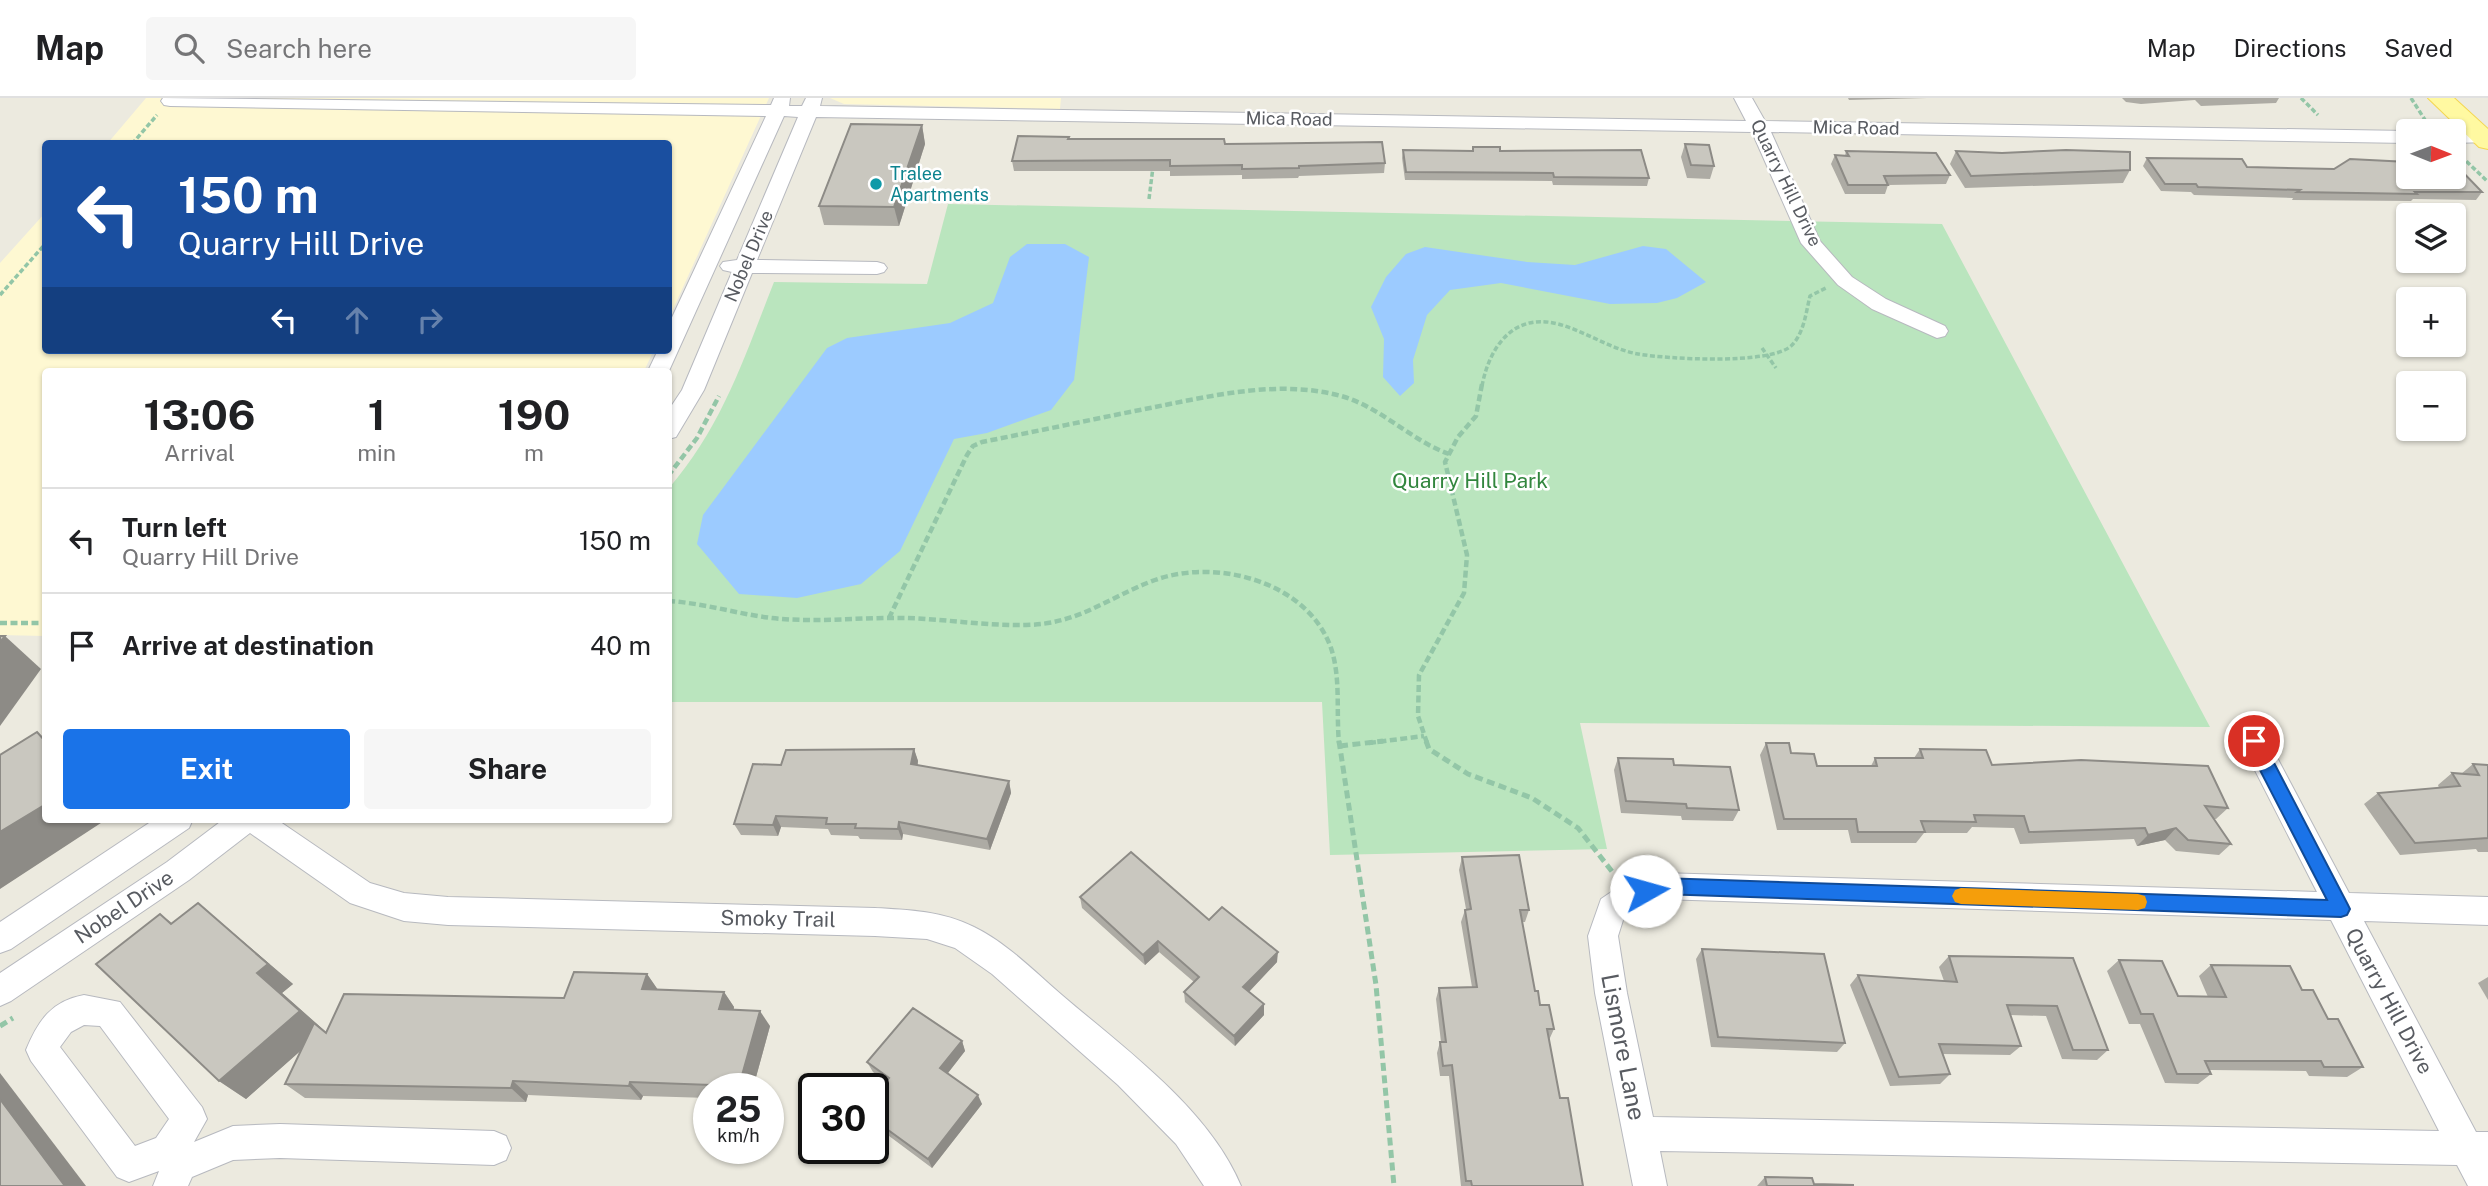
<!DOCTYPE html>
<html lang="en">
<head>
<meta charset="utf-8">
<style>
  body { margin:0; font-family:"Public Sans",sans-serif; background:#f6f6f6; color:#202124; height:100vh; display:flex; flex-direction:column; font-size:26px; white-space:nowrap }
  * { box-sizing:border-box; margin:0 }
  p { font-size:23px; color:#757577 }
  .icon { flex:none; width:38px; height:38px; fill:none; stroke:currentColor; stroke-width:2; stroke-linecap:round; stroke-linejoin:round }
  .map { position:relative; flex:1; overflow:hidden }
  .drawer { position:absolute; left:42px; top:270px; width:630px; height:455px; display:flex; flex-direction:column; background:#fff; border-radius:7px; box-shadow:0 2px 5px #0004 }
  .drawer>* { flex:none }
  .banner { position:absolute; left:42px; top:42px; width:630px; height:214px; border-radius:7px; box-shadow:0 2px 5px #0004; background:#1a4fa0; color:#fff; overflow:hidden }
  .needle { width:46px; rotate:91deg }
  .buttons { position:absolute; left:2396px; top:21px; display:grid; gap:14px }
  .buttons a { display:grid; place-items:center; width:70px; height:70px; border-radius:7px; background:#fff; box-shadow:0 2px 5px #0004; font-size:35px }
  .speed { position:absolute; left:693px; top:975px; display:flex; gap:14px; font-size:35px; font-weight:700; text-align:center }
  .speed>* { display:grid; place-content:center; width:91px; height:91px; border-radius:50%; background:#fff; box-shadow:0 2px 5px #0004; line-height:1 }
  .speed small { font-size:18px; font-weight:400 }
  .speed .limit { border:4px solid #111; border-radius:10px; background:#fff; color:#111 }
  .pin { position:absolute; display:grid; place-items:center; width:60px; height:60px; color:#fff; margin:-30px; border:4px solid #fff; border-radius:50%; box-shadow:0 2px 7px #0007 }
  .me { position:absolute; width:77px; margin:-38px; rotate:83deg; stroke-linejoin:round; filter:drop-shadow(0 0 5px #0008) }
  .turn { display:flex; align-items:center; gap:24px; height:147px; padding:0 21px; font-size:32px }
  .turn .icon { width:91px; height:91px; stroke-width:2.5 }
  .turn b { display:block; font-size:49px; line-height:60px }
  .lanes { display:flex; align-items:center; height:66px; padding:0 21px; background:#0003; justify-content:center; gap:35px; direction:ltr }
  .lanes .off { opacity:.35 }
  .eta { display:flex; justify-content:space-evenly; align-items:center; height:119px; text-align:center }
  .eta b { font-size:42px; font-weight:700; line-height:49px }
  .button { display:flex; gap:14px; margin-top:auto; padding:14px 21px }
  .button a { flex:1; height:80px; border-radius:7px; background:#1a73e8; color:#fff; font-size:28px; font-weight:700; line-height:80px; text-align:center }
  .button a+a { background:#f6f6f6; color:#202124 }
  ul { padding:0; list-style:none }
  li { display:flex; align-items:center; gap:21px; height:105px; padding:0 21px; border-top:2px solid #e0e0e0 }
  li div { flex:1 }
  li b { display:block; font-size:26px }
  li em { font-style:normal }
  header { display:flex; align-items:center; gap:42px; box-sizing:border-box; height:98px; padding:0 35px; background:#fff; border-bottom:2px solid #e0e0e0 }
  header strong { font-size:33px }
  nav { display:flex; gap:38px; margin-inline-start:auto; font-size:24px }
  .search { width:490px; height:63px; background:#f6f6f6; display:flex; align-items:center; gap:18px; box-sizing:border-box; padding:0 24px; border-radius:7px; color:#757577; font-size:26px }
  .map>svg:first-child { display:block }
  .commercial { fill:#fef8d2 }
  .green { fill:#bae5be }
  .water { fill:#9ccbff }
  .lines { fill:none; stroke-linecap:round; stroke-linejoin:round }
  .minor-casing { stroke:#b7b9bf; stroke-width:2 }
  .major-casing { stroke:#f4d650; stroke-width:2 }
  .path-far2 { stroke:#93c6a7; stroke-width:3.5; stroke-dasharray:5 2.5; stroke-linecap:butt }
  .path-far1 { stroke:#93c6a7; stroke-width:4.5; stroke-dasharray:7 3.5; stroke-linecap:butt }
  .path { stroke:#93c6a7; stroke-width:5; stroke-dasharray:8 4.5; stroke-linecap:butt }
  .minor { fill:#fff; fill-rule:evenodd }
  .major { fill:#fff9a1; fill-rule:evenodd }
  .wall { fill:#adaba4 }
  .shaded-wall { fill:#8d8b86 }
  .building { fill:#c9c7bf; stroke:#8d8b86; stroke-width:2 }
  .route { fill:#1a73e8; stroke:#114b97; stroke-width:2 }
  .slow { fill:#f59e0b }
  .culture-dot { fill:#0f9aa8; stroke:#fff; stroke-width:2.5 }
  .labels { text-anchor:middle; stroke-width:5; stroke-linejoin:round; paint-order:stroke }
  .far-street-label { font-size:18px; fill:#585b61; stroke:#fff }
  .far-culture-label { font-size:18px; fill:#0d838f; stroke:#fff; text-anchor:start }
  .park-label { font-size:21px; fill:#32863e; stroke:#fff }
  .street-label { font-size:21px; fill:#585b61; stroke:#fff }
  .near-street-label { font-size:24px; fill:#585b61; stroke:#fff }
</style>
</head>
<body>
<header>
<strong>Map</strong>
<div class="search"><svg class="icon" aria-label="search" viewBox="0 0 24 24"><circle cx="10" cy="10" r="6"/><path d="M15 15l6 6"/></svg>Search here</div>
<nav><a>Map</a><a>Directions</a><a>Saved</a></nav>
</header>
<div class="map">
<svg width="2488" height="1088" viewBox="0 0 2488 1088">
  <rect width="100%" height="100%" fill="#eceadf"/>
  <!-- commercial -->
  <g class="commercial">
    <path d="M146 0H769L669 220 668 46H107Z"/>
    <path d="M830 0H1061L1060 11 844 6Z"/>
    <path d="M45 115 46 252H654L644 273H46L45 538 0 537V165Z"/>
  </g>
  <!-- green -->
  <path class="green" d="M948 106 1942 126 2210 629 1580 625 1607 751 1330 757 1322 604H669V390C722 329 745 258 774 184L927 186Z"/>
  <!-- water -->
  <g class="water">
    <path d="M1027 146H1065L1089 159 1074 282 1051 312 987 335 954 341 900 453 861 486 797 500 739 496 697 446 703 417 827 250 847 240 950 225 993 205 1010 159Z"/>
    <path d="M1643 148 1666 151 1706 184 1677 200 1657 205 1610 206 1501 185 1450 192 1427 217 1413 262 1414 285 1400 298 1383 279 1384 241 1371 209 1386 179 1406 156 1425 149 1527 164 1575 167Z"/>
  </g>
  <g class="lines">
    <defs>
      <g id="minor">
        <path d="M163 0 771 7 774 0H790L789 8H802L806 0H822L820 8 1746 23 1734 0H1752L1765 23 2408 33V45L1771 34 1820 143 1852 179 1886 201 1945 228 1948 233 1945 238 1937 240 1872 211 1838 187 1801 145 1752 34 816 19 757 162 877 164 884 166 887 170 884 174 877 176 752 175 704 292 676 339 668 341V313L682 292 732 174 723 172 720 168 723 164 737 162 798 19 784 18 668 275V273H648L658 252H668V228L766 18 170 8 164 7 161 3Z"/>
        <path d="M2483 34 2488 36V44L2454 45V35Z"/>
        <path d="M2254 632 2264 635 2349 795 2488 799V827L2364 823 2476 1034H2488V1088H2468L2457 1067 1660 1053 1667 1088H1633L1595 895 1588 838 1601 801 1620 788 1660 775 2317 794 2240 643 2244 635ZM1660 801 2331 822 2439 1033 1653 1019 1627 895 1618 838 1624 819 1641 808Z"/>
        <path d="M155 721H193L189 730 11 851 0 855V824Z"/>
        <path d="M224 721H276L370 785 404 795 448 799 875 810C909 812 943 813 974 829 1007 845 1035 874 1063 898 1125 951 1209 1011 1241 1088H1204L1176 1046 1118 987 992 876 955 850 927 841 875 838 448 827 404 823 350 805 250 735 189 782 11 903 0 908V875L167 764Z"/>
        <path d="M84 897 120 904 202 1009 207 1021 194 1044 233 1028 280 1026 494 1033 506 1038 511 1050 506 1062 494 1067 280 1060 233 1062 192 1079 188 1088H153L159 1073 129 1084 117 1079 31 963 26 952C38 923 51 903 84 897ZM84 927 100 928 169 1021 156 1040 135 1048 60 949 71 934Z"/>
      </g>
      <path id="major" d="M2428 0H2454L2488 31V51L2479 49Z"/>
    </defs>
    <!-- minor casing -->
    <use href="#minor" class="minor-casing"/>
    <!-- major casing -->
    <use href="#major" class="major-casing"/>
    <!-- path-far2 -->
    <g class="path-far2">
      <path d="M2301 0 2318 17"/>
      <path d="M2411 0 2427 25"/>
      <path d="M132 46 157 17"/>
      <path d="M2461 58 2488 84"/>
      <path d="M1149 101 1153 69"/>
      <path d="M0 197 46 145"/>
      <path d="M1762 250 1776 270"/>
      <path d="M1482 288C1489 250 1513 214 1558 226 1585 233 1610 251 1638 256 1667 261 1770 267 1791 248 1804 236 1806 214 1810 198L1826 190"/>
    </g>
    <!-- path-far1 -->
    <g class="path-far1">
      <path d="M668 378 697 340 719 298"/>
      <path d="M668 503C704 505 737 516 772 520 816 525 861 519 905 520 945 521 986 528 1026 527 1080 526 1108 499 1155 482 1216 460 1307 483 1331 550 1341 580 1336 613 1339 645"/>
      <path d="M889 520 967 357 973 348 982 344C1038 333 1094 321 1150 310 1211 298 1279 281 1341 298 1381 309 1410 342 1449 356"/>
      <path d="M0 525H46"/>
      <path d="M1369 645 1424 638"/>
      <path d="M1427 645 1418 618 1419 577 1464 495 1467 457 1445 364 1458 339 1476 318 1482 286"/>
    </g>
    <!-- path -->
    <g class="path">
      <path d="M1339 643 1376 887 1394 1088"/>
      <path d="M1426 643 1429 651 1468 676 1532 700 1578 730 1614 776"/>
      <path d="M1340 648 1383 643"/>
      <path d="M0 928 13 920"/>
    </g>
    <!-- minor -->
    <use href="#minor" class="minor"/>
    <!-- major -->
    <use href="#major" class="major"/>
  </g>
  <!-- wall -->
  <g class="wall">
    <path d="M1848 0H1927L1849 2Z"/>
    <path d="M2122 0H2279L2276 5 2201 8 2195 2 2141 6 2126 4Z"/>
    <path d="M922 27 925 46 899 128 824 127 819 108Z"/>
    <path d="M1069 41 1225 46 1385 65 1384 75 1299 78 1298 80 1242 81V77L1170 78V73H1014L1012 63Z"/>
    <path d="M1685 46 1714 68 1710 81 1687 80 1681 59Z"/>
    <path d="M1473 49 1500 53 1649 80 1647 88 1553 87 1552 83 1405 82 1402 60 1403 52 1472 53Z"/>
    <path d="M1846 53 1950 77 1946 86 1888 87 1885 96H1845L1831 66 1835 57 1845 58Z"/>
    <path d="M1956 53 2130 72 2123 85 1965 90 1950 66Z"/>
    <path d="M2147 60 2247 69 2482 94 2476 102 2413 101 2411 103 2292 102 2293 100 2194 97 2191 94 2161 93 2143 68Z"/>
    <path d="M1766 645 1791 655 1817 668H1871L1875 660H1914L1920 651 1992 667 2228 710 2216 721H2214L2231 746 2219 757 2176 753 2165 742 2137 748 2134 741 2020 746 2014 730 1972 729 1967 735H1924L1916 745H1851L1848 732H1777L1760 657Z"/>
    <path d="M914 651 918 663V667L1009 683 1011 695 990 752 903 736 902 742 860 741 858 738 831 737 828 731 781 729 778 738 741 737 734 726 781 667Z"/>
    <path d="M1618 660 1674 667 1739 712 1733 723 1682 722 1681 718 1621 715 1614 672Z"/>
    <path d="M2473 666 2488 667V754H2478L2476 751 2400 757 2364 706 2378 695 2439 690 2438 687 2452 675 2461 676Z"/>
    <path d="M426 721H591L588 725Z"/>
    <path d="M1462 759 1529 812 1525 824H1522L1535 893 1540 907 1554 931 1549 942 1560 1000 1583 1088H1461L1449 978H1440L1437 955 1440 944H1441L1436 901 1439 890 1472 889 1461 824 1465 812 1466 811 1459 772Z"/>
    <path d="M1080 799 1209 822 1277 864 1249 894 1264 917 1235 948 1185 904 1184 894 1194 884 1159 854 1145 867 1082 810Z"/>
    <path d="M198 805 293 886 282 895 326 934 564 900 647 876 658 892 724 894 734 909V912L770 928 753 990H709V1000L643 998 641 1002 528 997 526 1004 305 1000 285 986 301 952 246 1001 219 983 160 816 172 825Z"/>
    <path d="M1702 851 1845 945 1837 954 1711 949 1696 861Z"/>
    <path d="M1949 858 2073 860 2108 952 2097 962 2062 961 2046 918 2010 917 2021 948 2010 957 1942 956 1950 976 1940 986 1890 988 1850 887 1858 877 1944 883 1939 869Z"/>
    <path d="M2119 862 2178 898 2208 899 2199 878 2211 867 2302 892 2328 921 2363 969 2347 979 2309 978 2306 973 2210 972 2211 976 2198 986 2165 985 2140 926H2129L2107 873Z"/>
    <path d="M2488 879V902L2478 885Z"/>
    <path d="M962 943 965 953 948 975 982 1006 932 1070 873 1026V999L886 984 873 974 867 964Z"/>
    <path d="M1765 1079 1814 1086 1853 1088H1757Z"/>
  </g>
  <!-- shaded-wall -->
  <g class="shaded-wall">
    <path d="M922 27 925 46 899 128 894 109Z"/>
    <path d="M5 538 41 571 0 628V544Z"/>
    <path d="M914 651 918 663 915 678 911 666Z"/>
    <path d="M1009 683 1011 695 990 752 987 741Z"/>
    <path d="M46 706V721H107L0 791V734Z"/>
    <path d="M776 718 781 729 778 738 773 727Z"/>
    <path d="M899 724 903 736 902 742 898 731Z"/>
    <path d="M2176 730 2165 742 2137 748 2148 737Z"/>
    <path d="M198 805 293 886 282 895 344 950 323 933 246 1001 219 983Z"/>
    <path d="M1158 843 1159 854 1145 867 1143 857Z"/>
    <path d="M1278 854 1277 864 1243 900V889Z"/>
    <path d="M647 876 658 892 642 891Z"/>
    <path d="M724 894 734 909 729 926 719 911Z"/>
    <path d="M1264 906V917L1235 948 1234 938Z"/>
    <path d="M760 913 770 928 753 990H741L739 988Z"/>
    <path d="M962 943 965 953 944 980 940 970Z"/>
    <path d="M0 975 86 1088H65L0 1001Z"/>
    <path d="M513 983 528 997 526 1004 511 990Z"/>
    <path d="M630 984 643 998 641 1002 629 988Z"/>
    <path d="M978 997 982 1006 932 1070 928 1061Z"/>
  </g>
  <!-- building -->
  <g class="building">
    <path d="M851 26 922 27 894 109 819 108Z"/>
    <path d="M1018 38 1069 39 1068 41H1224L1225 46 1382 44 1385 65 1299 68V70L1242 71V67L1170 68V62L1012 63Z"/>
    <path d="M1685 46 1709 47 1714 68 1691 67Z"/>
    <path d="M1473 49H1500V53L1641 52 1649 80 1554 79 1553 75 1406 74 1403 52 1473 53Z"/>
    <path d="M2066 52 2130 54V72L1971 78 1956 53 2002 55Z"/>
    <path d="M1846 53 1936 55 1950 77 1884 78 1888 87H1848L1835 57 1849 58Z"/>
    <path d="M2147 60 2242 61 2247 69 2334 71 2350 61 2408 64V79H2454V66H2455L2482 94H2415L2417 96 2297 94 2300 92 2198 89 2196 86H2165Z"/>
    <path d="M0 538H5L0 544Z"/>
    <path d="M37 634 46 644V706L0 734V657Z"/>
    <path d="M1766 645H1789L1791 655 1814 656 1817 668H1877L1875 660H1923L1920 651 1986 652 1992 667 2081 662 2208 668 2228 710 2205 708 2231 746 2188 742 2176 730 2148 737 2145 730 2029 734 2024 718 1974 717 1976 724 1921 723 1925 734H1858L1856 721H1784Z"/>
    <path d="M914 651 911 666 1009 683 987 741 899 724 898 731 855 730 856 726H826L827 720 776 718 773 727 734 726 753 666 781 667 786 652Z"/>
    <path d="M1618 660 1673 661 1674 667 1730 669 1739 712 1687 710 1686 706 1626 703Z"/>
    <path d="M2473 666 2488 667V740L2415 745 2378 695 2460 688 2452 675 2479 677Z"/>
    <path d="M1131 754 1209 822 1222 809 1278 854 1243 889 1264 906 1234 938 1184 894 1199 879 1158 843 1143 857 1080 799Z"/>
    <path d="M1519 757 1529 812H1520L1535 893H1538L1540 907H1549L1554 931H1547L1560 1000H1568L1583 1088H1472L1471 1083H1466L1452 967 1443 968 1440 944H1446L1439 890 1477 889 1465 812 1471 811 1462 759Z"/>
    <path d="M198 805 268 866 257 875 300 913 219 983 96 866 160 816 171 826Z"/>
    <path d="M1702 851 1824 856 1845 945 1718 939Z"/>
    <path d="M1949 858 2073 860 2108 952H2073L2057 908 2007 907 2021 948 1939 946 1950 976 1899 979 1858 877 1957 884Z"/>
    <path d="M2119 862 2162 863 2178 898 2226 899 2211 867 2290 868 2302 892H2313L2328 921H2338L2363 969H2324L2321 963H2205L2211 976H2177L2153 916H2141Z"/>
    <path d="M574 874 647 876 642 891 724 894 719 911 760 913 739 988 630 984 629 988 513 983 511 990 285 986 314 925 326 935 344 896 564 900Z"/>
    <path d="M913 910 962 943 940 970 978 997 928 1061 873 1021V999L889 980 867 964Z"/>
    <path d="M0 1001 65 1088H0Z"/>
    <path d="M1765 1079 1812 1080 1814 1086 1853 1087V1088H1767Z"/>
  </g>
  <!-- route -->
  <path class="route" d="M2254 636 2260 638 2347 805 2350 811 2347 817 2341 819 1660 796 1646 801 1639 798 1637 793 1639 787 1660 780 2327 802 2245 643 2248 638Z"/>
  <!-- slow -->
  <path class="slow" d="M1961 790 2138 796 2145 798 2147 804 2145 810 2138 812 1961 806 1955 804 1952 798 1955 792Z"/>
  <!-- markers -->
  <circle class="culture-dot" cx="876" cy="86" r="7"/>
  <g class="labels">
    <!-- far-street labels -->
    <g class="far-street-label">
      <text transform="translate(1289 21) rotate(1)" y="6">Mica Road</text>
      <text transform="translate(1856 30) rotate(1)" y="6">Mica Road</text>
      <text transform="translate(1786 85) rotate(64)" y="6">Quarry Hill Drive</text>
      <text transform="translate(749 158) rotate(-67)" y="6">Nobel Drive</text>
    </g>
    <!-- far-culture labels -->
    <g class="far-culture-label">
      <text x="890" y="82">Tralee<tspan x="890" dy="21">Apartments</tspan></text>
    </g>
    <!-- park labels -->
    <g class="park-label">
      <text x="1470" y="390">Quarry Hill Park</text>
    </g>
    <!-- street labels -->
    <g class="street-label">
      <text transform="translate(124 809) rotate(-34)" y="7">Nobel Drive</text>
      <text transform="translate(778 821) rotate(1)" y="7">Smoky Trail</text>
      <text transform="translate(2389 903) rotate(62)" y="7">Quarry Hill Drive</text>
    </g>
    <!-- near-street labels -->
    <g class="near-street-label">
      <text transform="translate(1623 949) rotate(79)" y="8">Lismore Lane</text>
    </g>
  </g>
</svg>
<div class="buttons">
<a><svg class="needle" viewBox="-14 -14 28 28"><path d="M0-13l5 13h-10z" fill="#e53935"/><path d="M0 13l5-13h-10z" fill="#757577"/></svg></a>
<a><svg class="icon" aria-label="layers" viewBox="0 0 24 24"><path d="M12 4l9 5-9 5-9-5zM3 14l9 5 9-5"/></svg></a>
<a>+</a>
<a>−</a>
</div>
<div class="speed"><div>25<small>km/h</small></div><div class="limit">30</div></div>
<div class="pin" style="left:2254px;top:643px;background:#d93025"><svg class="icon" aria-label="arrive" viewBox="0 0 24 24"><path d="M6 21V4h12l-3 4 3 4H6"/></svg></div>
<svg class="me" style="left:1646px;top:793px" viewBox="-20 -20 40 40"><circle r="19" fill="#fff"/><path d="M0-13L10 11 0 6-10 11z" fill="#1a73e8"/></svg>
<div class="banner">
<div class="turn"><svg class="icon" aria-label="left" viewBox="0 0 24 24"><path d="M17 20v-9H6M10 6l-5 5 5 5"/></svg><div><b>150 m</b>Quarry Hill Drive</div></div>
<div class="lanes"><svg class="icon" aria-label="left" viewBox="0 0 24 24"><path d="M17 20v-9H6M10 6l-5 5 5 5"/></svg><svg class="icon off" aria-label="ahead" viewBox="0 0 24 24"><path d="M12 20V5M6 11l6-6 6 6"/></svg><svg class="icon off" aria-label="right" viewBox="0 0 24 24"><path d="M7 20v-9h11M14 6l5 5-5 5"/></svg></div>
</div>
<section class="drawer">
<div class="eta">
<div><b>13:06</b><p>Arrival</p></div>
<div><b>1</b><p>min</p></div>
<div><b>190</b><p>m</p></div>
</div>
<ul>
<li><svg class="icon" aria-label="left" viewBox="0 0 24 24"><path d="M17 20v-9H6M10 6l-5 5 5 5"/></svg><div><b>Turn left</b><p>Quarry Hill Drive</p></div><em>150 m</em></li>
<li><svg class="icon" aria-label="arrive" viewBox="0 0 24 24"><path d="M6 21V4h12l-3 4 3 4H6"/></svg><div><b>Arrive at destination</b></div><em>40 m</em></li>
</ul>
<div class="button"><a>Exit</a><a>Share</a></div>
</section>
</div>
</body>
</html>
